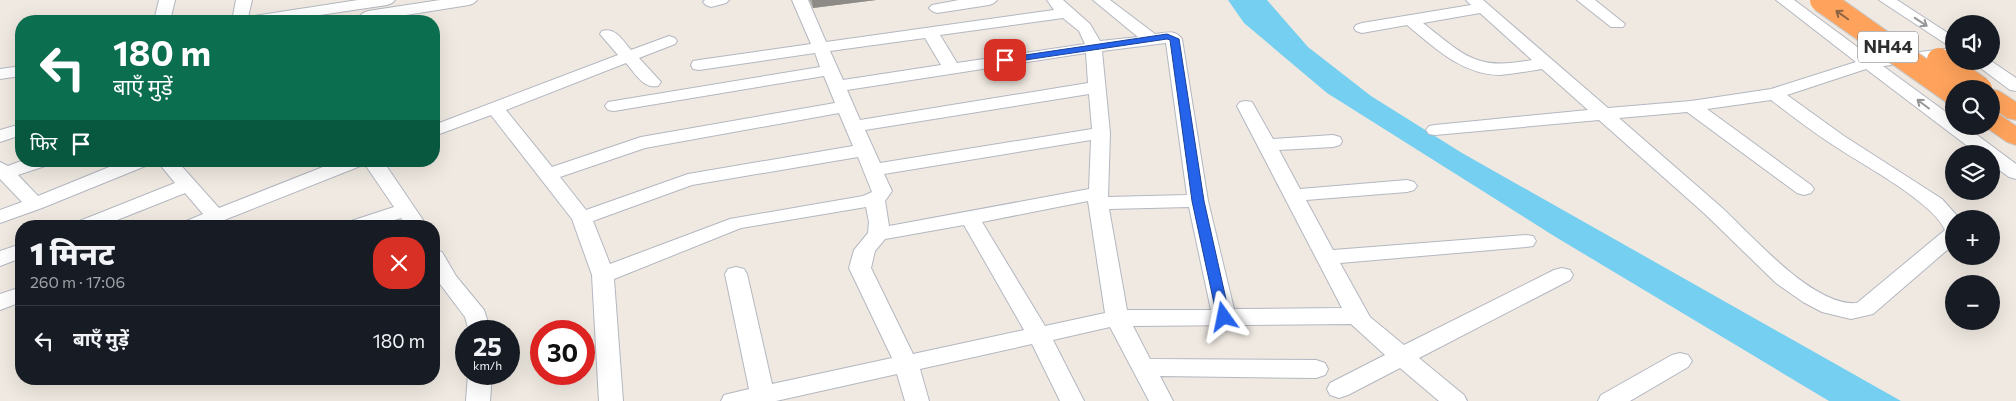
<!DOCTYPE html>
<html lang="hi">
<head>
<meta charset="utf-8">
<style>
  body { margin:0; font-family:Commissioner,"Noto Sans Devanagari",sans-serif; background:#242831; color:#f1f3f6; height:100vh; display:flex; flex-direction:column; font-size:19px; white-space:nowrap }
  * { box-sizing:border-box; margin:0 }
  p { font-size:16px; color:#9ea1a6 }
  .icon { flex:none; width:28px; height:28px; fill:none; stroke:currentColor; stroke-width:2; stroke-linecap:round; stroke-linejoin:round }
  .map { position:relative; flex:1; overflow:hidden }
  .details { position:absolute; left:15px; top:220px; width:425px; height:165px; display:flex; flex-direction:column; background:#171b24; border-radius:20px; box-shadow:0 5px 20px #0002 }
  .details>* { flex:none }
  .hud { position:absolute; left:15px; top:15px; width:425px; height:152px; border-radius:20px; box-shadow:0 5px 20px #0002; background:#0b6e4f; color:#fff; overflow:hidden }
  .fabs { position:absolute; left:1945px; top:15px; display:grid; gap:10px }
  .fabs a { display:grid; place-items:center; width:55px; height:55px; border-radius:50%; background:#171b24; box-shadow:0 5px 20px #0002; font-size:25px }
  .speed { position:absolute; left:455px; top:320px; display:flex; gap:10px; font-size:25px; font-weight:700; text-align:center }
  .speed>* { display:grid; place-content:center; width:65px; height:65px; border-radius:50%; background:#171b24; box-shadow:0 5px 20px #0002; line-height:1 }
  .speed small { font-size:12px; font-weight:400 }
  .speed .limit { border:8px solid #d22; background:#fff; color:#111 }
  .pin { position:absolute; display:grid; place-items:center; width:42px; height:42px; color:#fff; margin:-21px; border-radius:10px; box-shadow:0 2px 8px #0006 }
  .me { position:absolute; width:55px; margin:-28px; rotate:348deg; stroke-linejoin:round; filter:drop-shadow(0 0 4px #0008) }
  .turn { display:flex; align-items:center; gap:18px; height:105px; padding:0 15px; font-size:22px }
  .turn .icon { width:65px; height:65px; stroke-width:2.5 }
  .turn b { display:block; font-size:35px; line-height:42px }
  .then { display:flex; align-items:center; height:48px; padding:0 15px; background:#0003; gap:10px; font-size:19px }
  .round { display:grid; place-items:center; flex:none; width:52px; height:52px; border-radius:20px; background:#242831 }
  .head { display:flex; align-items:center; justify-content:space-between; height:85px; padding:0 15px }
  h1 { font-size:30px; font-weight:800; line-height:38px }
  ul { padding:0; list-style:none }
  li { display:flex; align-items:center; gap:15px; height:70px; padding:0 15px; border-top:1px solid #363941 }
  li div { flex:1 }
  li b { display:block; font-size:19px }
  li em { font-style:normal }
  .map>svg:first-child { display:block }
  .water { fill:#75cff0 }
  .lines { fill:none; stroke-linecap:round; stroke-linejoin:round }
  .minor-casing { stroke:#b4b7c1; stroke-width:2 }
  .highway-casing { stroke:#c9c9c9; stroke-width:2 }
  .minor { fill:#fff; fill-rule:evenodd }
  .highway { fill:#ffa35c; fill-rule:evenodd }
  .highway-bridge-casing { stroke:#c9c9c9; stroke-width:26; stroke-linecap:butt }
  .highway-bridge { stroke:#ffa35c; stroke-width:24 }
  .wall { fill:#afaba4 }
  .shaded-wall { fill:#8e8b86 }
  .oneway { stroke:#8c6343 }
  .oneway2 { stroke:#969696 }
  .route { fill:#2563eb; stroke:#184099 }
  .labels { text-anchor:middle; stroke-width:5; stroke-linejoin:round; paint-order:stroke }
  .shield { fill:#fff; stroke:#6d6d6d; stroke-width:1 }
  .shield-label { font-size:18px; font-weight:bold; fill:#2e2e2e }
</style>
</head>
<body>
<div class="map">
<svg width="2016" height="401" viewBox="0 0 2016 401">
  <rect width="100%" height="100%" fill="#efe9e1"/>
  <!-- water -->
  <path class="water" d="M1228 0H1267L1308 47 1371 96 1462 153 1901 401H1829L1554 236 1327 93 1244 23Z"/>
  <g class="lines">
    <defs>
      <g id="minor">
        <path d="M159 0H175L170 21H154Z"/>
        <path d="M236 0H252L248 17 358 0H395L392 3 387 5 280 21H232Z"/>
        <path d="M440 0H477L474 3 469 5 368 21 363 19 360 16 363 13 368 11Z"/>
        <path d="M705 0H729L726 3 711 7 706 5 703 2Z"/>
        <path d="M792 0H808L826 42 1054 10 1047 0H1063L1090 24 1100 41 1138 37 1093 0H1110L1155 34C1165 33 1175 29 1182 39L1208 201 1234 309 1342 308 1237 106 1240 102 1246 101 1252 102 1273 139 1333 135 1340 137 1342 141 1340 145 1333 147 1279 150 1300 189 1407 180 1414 182 1417 186 1414 190 1407 192 1306 200 1333 250 1526 235 1533 236 1536 241 1533 246 1526 247 1340 263 1370 317 1404 345 1554 270 1562 268 1570 270 1573 275 1570 280 1419 358 1464 395 1467 401H1439L1400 368 1348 395 1339 398 1330 395 1327 389 1330 383 1385 355 1351 324 1133 326 1150 359 1316 360 1325 363 1328 369 1325 375 1316 378 1160 376 1173 401H1149L1110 327 1053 340 1084 401H1060L1032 344 920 369 929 401H905L897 374 776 401H721L724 395 749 389 725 274 728 269 736 267 744 269 747 274 772 384 892 358 849 268 854 250 868 233 869 222 866 207 741 228 614 279 623 401H599L592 275 572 219 491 115 434 136V125L618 55 600 34 602 31C616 27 623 41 631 50L669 36 675 38 677 41 675 44 639 58 661 82 658 86C643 89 635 73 626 63L506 110 552 167 641 137 835 103 824 76 614 111 608 110 605 106 608 102 614 101 820 67 815 53 699 70 693 69 691 65 693 61 699 60 811 44ZM1063 18 1079 31 1085 44 957 63 940 35ZM925 38 941 65 843 80 830 51ZM1166 43 1187 195 1108 197 1110 133 1102 51ZM1086 53 1088 83 860 120 847 90ZM1089 94 1092 129 880 163 865 130ZM839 113 853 146 688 174 586 210 560 177 645 148ZM1091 140 1089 189 889 226 885 201 892 191 884 174ZM858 157 872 192 863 196 730 219 610 264 593 221 692 185ZM1088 201 1105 313 1045 326 982 222ZM1189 207 1211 310H1127L1109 209ZM964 225 1024 330 913 354 871 268 875 251 885 239Z"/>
        <path d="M959 0H997L994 3 989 5 937 13 932 11 929 8 932 5Z"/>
        <path d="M1466 0H1483L1608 108 1691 101 1771 89 1856 62 1776 0H1794L1872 58 1952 48 1879 0H1897L1954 37V58L1883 66 1954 118V126H1965L2016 164V179L2009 177 1991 164V154H1978L1866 69 1787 95 1844 136 1942 199 1960 219H1954V244L1873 314 1851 319 1822 312 1803 302 1776 283 1705 214 1599 120 1435 135 1429 134 1426 130 1429 126 1435 125 1588 110 1542 69C1528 71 1514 74 1500 75 1462 75 1434 47 1407 25L1362 33 1356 31 1354 28 1356 25 1362 23 1471 5ZM1480 13 1532 60C1476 71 1465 56 1423 23ZM1771 100C1791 115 1811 131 1833 145 1861 164 1932 201 1945 230L1857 303C1813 307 1752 235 1720 206 1686 176 1652 147 1619 118L1687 112 1797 193 1804 195 1811 193 1814 189 1811 185 1707 109Z"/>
        <path d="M1577 0H1595L1625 24 1623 27H1611Z"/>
        <path d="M1971 61H1991L2016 78V91L2010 90Z"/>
        <path d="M21 66V76L0 79V69Z"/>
        <path d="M21 124V135L0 142V130Z"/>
        <path d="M21 161H50L48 165 18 175 38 196 124 161H150L148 165 42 208 0 223V210L22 202 0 179V162L8 166Z"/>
        <path d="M157 161H177L219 208 338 161H383L427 226H407L401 218 375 226H345L348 222 394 207 364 163 363 165 209 226H181L184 222 203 214 185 193 102 226H74L77 222 175 183Z"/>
        <path d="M21 244V258L0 266V251Z"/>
        <path d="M434 250 442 252 456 276 484 310 491 331H469L465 317 434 276Z"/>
        <path d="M21 287V302L0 310V294Z"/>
        <path d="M1680 353 1688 355 1692 361 1688 367 1630 401H1598L1601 395 1672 355Z"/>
        <path d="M468 374H492L490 401H466Z"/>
      </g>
      <g id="highway">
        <path d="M1991 89 1999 91 2016 102V120L2007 118 1991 107Z"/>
        <path d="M1991 113 2000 115 2016 126V145L2007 142 1984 126H1991Z"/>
      </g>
    </defs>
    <!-- minor casing -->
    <use href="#minor" class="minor-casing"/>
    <!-- highway casing -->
    <use href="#highway" class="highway-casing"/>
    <!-- minor -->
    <use href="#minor" class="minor"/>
    <!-- highway -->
    <use href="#highway" class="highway"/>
    <defs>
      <g id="highway-bridge">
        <path d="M1822 0 1954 93"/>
        <path d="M1939 60 1980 89"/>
      </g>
    </defs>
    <!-- highway-bridge casing -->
    <use href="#highway-bridge" class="highway-bridge-casing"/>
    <!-- highway-bridge -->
    <use href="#highway-bridge" class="highway-bridge"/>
  </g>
  <!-- wall -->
  <path class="wall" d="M809 0H876L813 8Z"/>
  <!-- shaded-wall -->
  <path class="shaded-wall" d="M812 0H876L813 8Z"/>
  <!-- one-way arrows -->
  <defs><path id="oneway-shaft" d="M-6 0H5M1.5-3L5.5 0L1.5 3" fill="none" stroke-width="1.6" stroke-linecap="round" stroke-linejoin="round" transform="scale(1.25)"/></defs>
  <use class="oneway" href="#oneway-shaft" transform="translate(1842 15) rotate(-145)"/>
  <g class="oneway2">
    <use href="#oneway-shaft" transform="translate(1921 22) rotate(34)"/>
    <use href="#oneway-shaft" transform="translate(1923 104) rotate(-143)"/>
  </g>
  <!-- route -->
  <path class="route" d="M1167 34 1179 39 1204 201 1230 317 1228 320H1219L1217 317 1192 201 1170 40 1167 39 1005 63 1001 60 1005 58Z"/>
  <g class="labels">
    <!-- shield labels -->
    <rect class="shield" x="1858" y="31.5" width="60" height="31" rx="4"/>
    <g class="shield-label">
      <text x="1888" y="53">NH44</text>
    </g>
  </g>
</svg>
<div class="fabs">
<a><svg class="icon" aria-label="sound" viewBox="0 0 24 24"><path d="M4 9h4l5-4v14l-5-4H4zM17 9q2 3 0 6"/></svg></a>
<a><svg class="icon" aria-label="search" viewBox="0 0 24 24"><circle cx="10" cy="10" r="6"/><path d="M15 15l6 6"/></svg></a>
<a><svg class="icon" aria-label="layers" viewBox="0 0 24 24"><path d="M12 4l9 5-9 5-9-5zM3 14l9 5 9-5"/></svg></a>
<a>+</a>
<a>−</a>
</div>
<div class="speed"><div>25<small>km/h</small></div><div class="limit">30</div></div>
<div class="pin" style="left:1005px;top:60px;background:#d93025"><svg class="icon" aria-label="arrive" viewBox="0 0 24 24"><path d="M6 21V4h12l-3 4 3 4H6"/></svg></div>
<svg class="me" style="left:1224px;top:317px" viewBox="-20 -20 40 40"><path d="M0-17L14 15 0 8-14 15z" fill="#2563eb" stroke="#fff" stroke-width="4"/></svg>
<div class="hud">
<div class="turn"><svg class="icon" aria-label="left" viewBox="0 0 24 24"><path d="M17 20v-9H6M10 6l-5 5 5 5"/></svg><div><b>180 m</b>बाएँ मुड़ें</div></div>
<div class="then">फिर<svg class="icon" aria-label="arrive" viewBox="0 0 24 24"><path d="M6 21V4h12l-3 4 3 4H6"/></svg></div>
</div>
<section class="details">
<div class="head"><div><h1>1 मिनट</h1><p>260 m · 17:06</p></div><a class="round" style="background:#d93025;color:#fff"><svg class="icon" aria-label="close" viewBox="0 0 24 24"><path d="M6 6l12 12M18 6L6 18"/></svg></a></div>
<ul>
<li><svg class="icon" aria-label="left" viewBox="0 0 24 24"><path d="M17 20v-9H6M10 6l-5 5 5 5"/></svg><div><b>बाएँ मुड़ें</b></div><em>180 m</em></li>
</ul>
</section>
</div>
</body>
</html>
